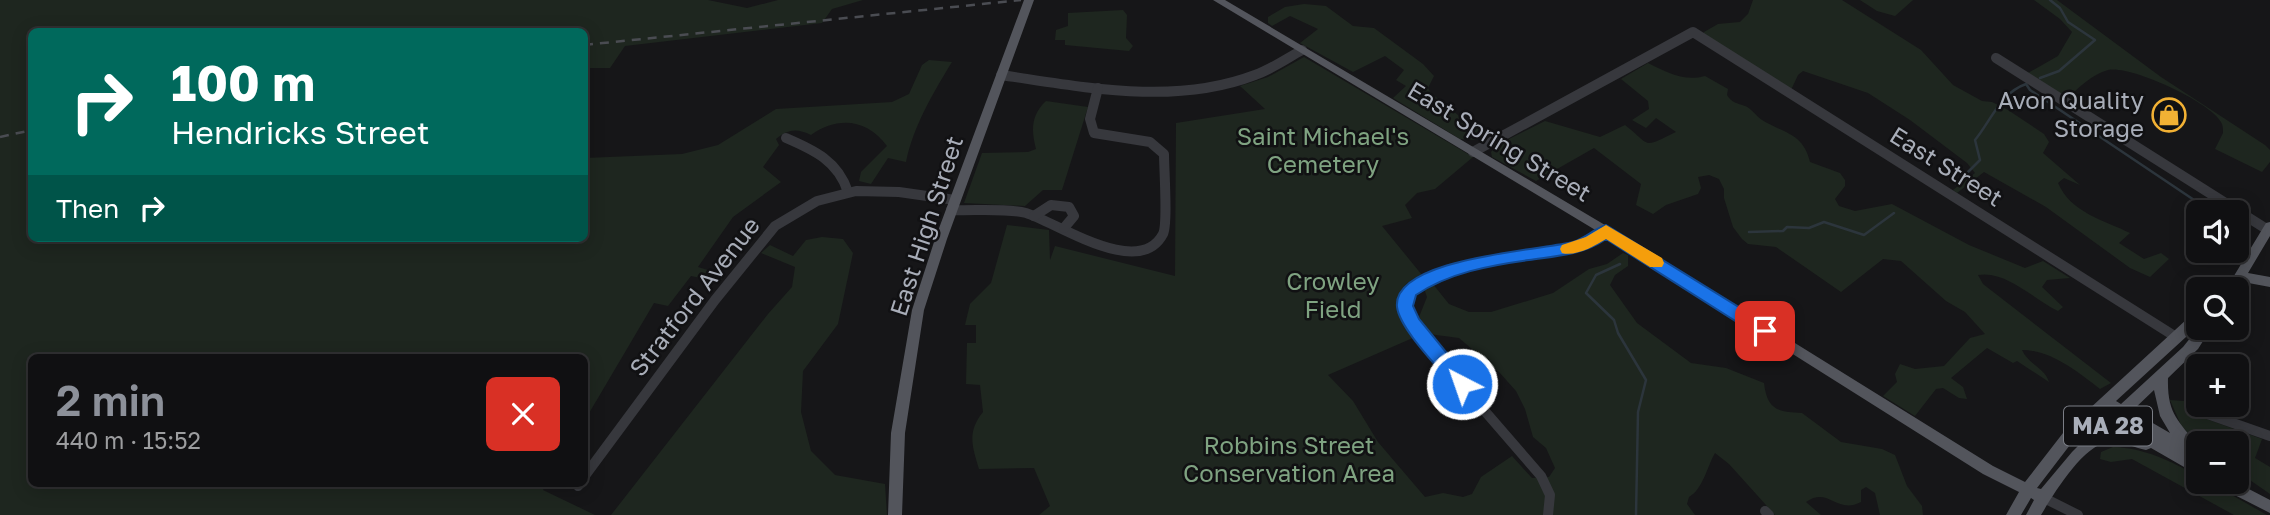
<!DOCTYPE html>
<html lang="en">
<head>
<meta charset="utf-8">
<style>
  body { margin:0; font-family:"Golos Text",sans-serif; background:#19191b; color:#f1f3f6; height:100vh; display:flex; flex-direction:column; font-size:26px; white-space:nowrap }
  * { box-sizing:border-box; margin:0 }
  p { font-size:23px; color:#9c9d9f }
  .icon { flex:none; width:38px; height:38px; fill:none; stroke:currentColor; stroke-width:2; stroke-linecap:round; stroke-linejoin:round }
  .map { position:relative; flex:1; overflow:hidden }
  .details { position:absolute; left:28px; top:354px; width:560px; height:133px; display:flex; flex-direction:column; background:#101012; border-radius:10px; box-shadow:0 4px 18px #0003,0 0 0 2px #303032 }
  .details>* { flex:none }
  .banner { position:absolute; left:28px; top:28px; width:560px; height:214px; border-radius:10px; box-shadow:0 4px 18px #0003,0 0 0 2px #303032; background:#00695c; color:#fff; overflow:hidden }
  .tools { position:absolute; left:2186px; top:200px; display:grid; gap:14px }
  .tools a { display:grid; place-items:center; width:63px; height:63px; border-radius:10px; background:#101012; box-shadow:0 4px 18px #0003,0 0 0 2px #303032; font-size:35px }
  .pin { position:absolute; display:grid; place-items:center; width:60px; height:60px; color:#fff; margin:-30px; border-radius:14px; box-shadow:0 4px 10px #0006 }
  .me { position:absolute; width:77px; margin:-38px; rotate:319deg; stroke-linejoin:round; filter:drop-shadow(0 0 5px #0008) }
  .turn { display:flex; align-items:center; gap:24px; height:147px; padding:0 28px; font-size:32px }
  .turn .icon { width:91px; height:91px; stroke-width:2.5 }
  .turn b { display:block; font-size:49px; line-height:60px }
  .then { display:flex; align-items:center; height:66px; padding:0 28px; background:#0003; gap:14px; font-size:26px }
  .round { display:grid; place-items:center; flex:none; width:74px; height:74px; border-radius:10px; background:#19191b }
  .overview { display:flex; align-items:center; justify-content:space-between; height:119px; padding:0 28px }
  h1 { font-size:42px; font-weight:600; line-height:52px; color:#8c9099 }
  .map>svg:first-child { display:block }
  .green { fill:#1e261f }
  .lines { fill:none; stroke-linecap:round; stroke-linejoin:round }
  .stream { stroke:#2c353c; stroke-width:2.5 }
  .minor { stroke:#37383d; stroke-width:10 }
  .major { fill:#53555c; fill-rule:evenodd }
  .rail { stroke:#4a4c52; stroke-width:2.5; stroke-dasharray:9 7; stroke-linecap:butt }
  .route { fill:#1a73e8; stroke:#114b97; stroke-width:2 }
  .slow { fill:#f59e0b }
  .labels { text-anchor:middle; stroke-width:5; stroke-linejoin:round; paint-order:stroke }
  .shield { fill:#111113; stroke:#7b7e86; stroke-width:2 }
  .shield-label { font-size:23px; font-weight:bold; fill:#a8adb8 }
  .poi-label { font-size:24px; fill:#a8adb8; stroke:#111113; text-anchor:end }
  .park-label { font-size:24px; fill:#7fa381; stroke:#111113 }
  .street-label { font-size:24px; fill:#a8adb8; stroke:#111113 }
</style>
</head>
<body>
<div class="map">
<svg width="2270" height="515" viewBox="0 0 2270 515">
  <rect width="100%" height="100%" fill="#161618"/>
  <!-- green -->
  <g class="green">
    <path d="M0 0H708L747 8 778 0H863L832 9 822 23 625 46 610 68H585L584 32H32V238H584L585 158 682 154 718 145 776 109 892 102 909 94 922 65 929 60 952 62C933 93 913 127 906 162L888 158 871 184 859 181 861 172 887 146C867 119 838 116 811 135 797 128 788 129 776 139L779 145 763 167 781 182 733 217 698 267 724 275 720 282 691 276 668 306 654 303 585 420 584 357H32V483H547L543 490 595 515H0Z"/>
    <path d="M1753 0H1842L1921 50 1953 85 1982 101 1992 102 2008 110 2044 134 2049 142 2043 153 2080 185 2064 178 2058 183C2071 213 2104 220 2130 233L2119 243 2144 259 2161 253 2169 259 2150 277 2130 268 2046 207 1984 172 1957 193 1953 190 1975 173 1967 163 1910 120 1868 93 1803 71 1798 75 1791 90 1703 35 1704 32 1718 24 1740 22 1748 14Z"/>
    <path d="M1860 0H1913L1895 16 1877 11Z"/>
    <path d="M2034 0H2057L2161 77 2265 145 2270 150V162L2262 172 2215 149 2223 133C2223 129 2223 125 2221 122 2210 102 2131 65 2108 70 2092 74 2079 88 2067 98L2028 73 2058 56 2072 32 2060 19Z"/>
    <path d="M1304 4 1326 6 1353 26 1374 28 1423 64 1434 76 1428 88 1431 93 1469 124 1488 134 1477 140 1460 139 1393 98 1406 86 1396 80 1404 70 1385 56 1353 72 1300 43 1318 29 1290 16 1272 26 1268 23V17L1285 7Z"/>
    <path d="M1123 10 1127 15 1126 38 1133 46 1129 51 1065 45V40H1055L1056 30 1068 26V13Z"/>
    <path d="M1304 57 1473 157 1435 189 1417 193 1405 205 1412 218 1382 226 1422 275C1386 289 1398 313 1415 337L1328 375 1353 401 1378 442 1425 497 1443 493 1463 497 1472 494 1481 477 1512 456 1532 478 1549 477 1555 468 1546 448 1533 437 1525 409 1516 391 1499 372 1459 338 1429 334 1419 317 1427 297 1424 288 1432 283 1449 304 1469 312H1491L1553 293 1589 269 1607 264 1623 253 1628 255V266L1615 275 1610 285 1637 323 1691 363 1726 368 1764 383C1767 410 1778 412 1802 413L1841 442 1882 449 1895 455 1907 486 1922 506 1923 515H1880L1875 493 1866 487 1861 490V502C1836 515 1829 486 1806 502L1821 515H1775L1729 464 1715 453C1707 467 1703 489 1689 497L1687 504 1695 515H1039L1050 506 1034 468 979 469C972 446 967 432 983 412L980 385 966 384 967 343H976V325H965L970 304 991 283 1007 225 1049 230 1050 260 1055 246 1175 276 1176 123 1265 109 1240 86 1268 77Z"/>
    <path d="M1648 63C1666 72 1684 82 1705 76L1728 89 1727 95C1732 103 1737 103 1745 106 1751 108 1756 116 1762 120 1785 134 1803 133 1810 162L1840 173 1845 180V186L1835 199 1839 206 1855 211 1892 204 1969 245 2025 268 2043 261 2070 278 2047 280 2042 287 2063 307 2058 311C2033 299 2006 270 1978 275L1983 284 2111 383 2100 389C2078 372 2051 350 2022 350 2028 364 2045 368 2049 382L2017 361 2013 363 1987 348 1951 378 1963 387 1967 399 1959 398 1943 388 1936 389 1915 416 1883 396 1897 382 1895 374 1900 364 1915 369 1944 366 1970 338 1985 334 1965 312 1946 301 1901 261 1883 259 1841 292 1776 247 1748 244 1742 239 1733 227 1724 198V189L1719 179 1709 175 1698 177 1701 188 1698 194 1666 205 1653 214 1636 205 1641 184 1594 148 1536 181 1492 157 1491 152 1497 145 1545 121 1600 137 1625 125C1652 146 1641 149 1676 132L1656 118 1646 128 1632 120 1649 109 1648 101 1621 79Z"/>
    <path d="M1046 101 1088 107 1062 190H1043L1025 206 964 203 982 153 1028 152 1036 149C1031 130 1031 115 1046 101Z"/>
    <path d="M822 237 843 239 853 253 838 324 803 371 801 412 811 451 835 475 885 484 887 515H611L768 314 792 287 795 267 761 253 770 245 793 256 806 240Z"/>
    <path d="M2170 400 2184 401 2198 416 2262 439 2255 458 2270 467V494L2237 471 2236 443 2198 444 2181 425Z"/>
    <path d="M2113 447C2145 448 2170 461 2198 476V481H2207L2267 515H2234L2132 459 2111 462 2100 459 2101 452Z"/>
  </g>
  <g class="lines">
    <!-- stream -->
    <g class="stream">
      <path d="M2040 78 2059 71 2095 40 2068 22 2060 8 2050 0"/>
      <path d="M1956 184 1980 160 1975 140C1991 121 2000 93 2026 84L2030 90 2212 212"/>
      <path d="M1749 232 1783 231 1787 227 1809 228 1824 222 1864 235 1894 213"/>
      <path d="M2236 233 2245 241"/>
      <path d="M1620 264 1596 275 1586 293 1614 320 1618 333 1646 380 1638 412 1636 515"/>
    </g>
    <!-- minor -->
    <g class="minor">
      <path d="M1996 58 2268 230"/>
      <path d="M1001 75C1084 87 1174 106 1255 75 1272 69 1286 59 1302 50"/>
      <path d="M786 138C814 150 838 161 848 192"/>
      <path d="M1473 152 1693 32 2176 337"/>
      <path d="M951 210C973 211 1006 208 1026 213 1056 222 1139 280 1163 234 1168 224 1164 169 1164 154L1150 142 1094 133 1090 119 1098 88"/>
      <path d="M1034 216 1051 205 1069 207 1074 216 1064 228"/>
      <path d="M2196 410 2270 436"/>
      <path d="M584 477 715 300 775 226 817 201 856 191 899 192 955 200"/>
      <path d="M578 486 580 483"/>
      <path d="M2044 498 2078 515"/>
      <path d="M1765 511 1769 515"/>
      <path d="M1548 515 1550 495 1541 476 1425 342 1409 319 1405 304C1407 299 1409 293 1412 289 1440 261 1533 256 1572 248L1590 241 1606 231"/>
    </g>
    <!-- major -->
    <g class="major">
      <path d="M1024 0H1034L947 239 924 310 905 433 902 515H888L891 433 912 310 935 239Z"/>
      <path d="M1213 0H1225L1610 228 1993 466 2025 482 2063 433 2187 319 2198 315V326L2116 401 2121 404 2183 347 2199 327H2212L2198 349 2168 378C2167 414 2178 420 2198 446V475L2151 448 2146 450C2134 447 2119 441 2108 442 2083 445 2053 495 2041 515H2026L2034 500 2031 498 2021 515H2006L2019 492 1983 474 1602 234ZM2154 390 2160 416 2170 433 2132 411ZM2101 415 2104 420 2072 452 2041 489 2037 488 2073 441ZM2115 426 2128 434 2111 430Z"/>
      <path d="M2270 222V236L2248 273 2270 277V287L2243 282 2236 292V289H2226L2266 223Z"/>
      <path d="M2236 474 2245 479 2247 483 2245 487 2270 500V513L2215 485 2213 481H2236Z"/>
    </g>
    <!-- rail -->
    <g class="rail">
      <path d="M584 45 1021 0"/>
      <path d="M0 137 32 130"/>
    </g>
  </g>
  <!-- route -->
  <path class="route" d="M1606 225 1771 327 1773 331 1771 336H1759L1606 239C1583 255 1556 256 1529 260 1491 265 1448 273 1416 295L1413 306 1419 319 1468 379 1470 384 1468 389 1462 391 1456 389C1441 370 1400 330 1397 307 1392 258 1541 250 1573 242 1585 238 1594 229 1606 225Z"/>
  <!-- slow -->
  <path class="slow" d="M1606 225 1662 258 1664 263 1662 267H1650L1606 239C1595 246 1575 257 1562 253L1560 249 1562 245 1586 237Z"/>
  <!-- icons -->
  <defs>
    <symbol id="shop-ring" viewBox="-11 -11 22 22"><circle r="9.5" fill="#111113" stroke="#f2b134" stroke-width="1.5"/><path d="M-5-2.5h2.3a2.7 3.5 0 0 1 5.4 0H5L5.5 6h-11ZM-1.5-2.5h3a1.5 2.3 0 0 0-3 0Z" fill="#f2b134"/></symbol>
  </defs>
  <g fill-rule="evenodd">
    <use href="#shop-ring" x="2150" y="96" width="38" height="38"/>
  </g>
  <g class="labels">
    <!-- shield labels -->
    <rect class="shield" x="2064" y="406.5" width="88" height="39" rx="5"/>
    <g class="shield-label">
      <text x="2108" y="434">MA 28</text>
    </g>
    <!-- poi labels -->
    <g class="poi-label">
      <text x="2144" y="109">Avon Quality<tspan x="2144" dy="28">Storage</tspan></text>
    </g>
    <!-- park labels -->
    <g class="park-label">
      <text x="1323" y="145">Saint Michael's<tspan x="1323" dy="28">Cemetery</tspan></text>
      <text x="1333" y="290">Crowley<tspan x="1333" dy="28">Field</tspan></text>
      <text x="1289" y="454">Robbins Street<tspan x="1289" dy="28">Conservation Area</tspan></text>
    </g>
    <!-- street labels -->
    <g class="street-label">
      <text transform="translate(1499 142) rotate(31)" y="8">East Spring Street</text>
      <text transform="translate(1946 167) rotate(32)" y="8">East Street</text>
      <text transform="translate(927 226) rotate(-72)" y="8">East High Street</text>
      <text transform="translate(695 297) rotate(-52)" y="8">Stratford Avenue</text>
    </g>
  </g>
</svg>
<div class="tools">
<a><svg class="icon" aria-label="sound" viewBox="0 0 24 24"><path d="M4 9h4l5-4v14l-5-4H4zM17 9q2 3 0 6"/></svg></a>
<a><svg class="icon" aria-label="search" viewBox="0 0 24 24"><circle cx="10" cy="10" r="6"/><path d="M15 15l6 6"/></svg></a>
<a>+</a>
<a>−</a>
</div>
<div class="pin" style="left:1765px;top:331px;background:#d93025"><svg class="icon" aria-label="arrive" viewBox="0 0 24 24"><path d="M6 21V4h12l-3 4 3 4H6"/></svg></div>
<svg class="me" style="left:1462px;top:384px" viewBox="-20 -20 40 40"><circle r="17" fill="#1a73e8" stroke="#fff" stroke-width="3"/><path d="M0-11L8 9 0 5-8 9z" fill="#fff"/></svg>
<div class="banner">
<div class="turn"><svg class="icon" aria-label="right" viewBox="0 0 24 24"><path d="M7 20v-9h11M14 6l5 5-5 5"/></svg><div><b>100 m</b>Hendricks Street</div></div>
<div class="then">Then<svg class="icon" aria-label="right" viewBox="0 0 24 24"><path d="M7 20v-9h11M14 6l5 5-5 5"/></svg></div>
</div>
<section class="details">
<div class="overview"><div><h1>2 min</h1><p>440 m · 15:52</p></div><a class="round" style="background:#d93025;color:#fff"><svg class="icon" aria-label="close" viewBox="0 0 24 24"><path d="M6 6l12 12M18 6L6 18"/></svg></a></div>
</section>
</div>
</body>
</html>
